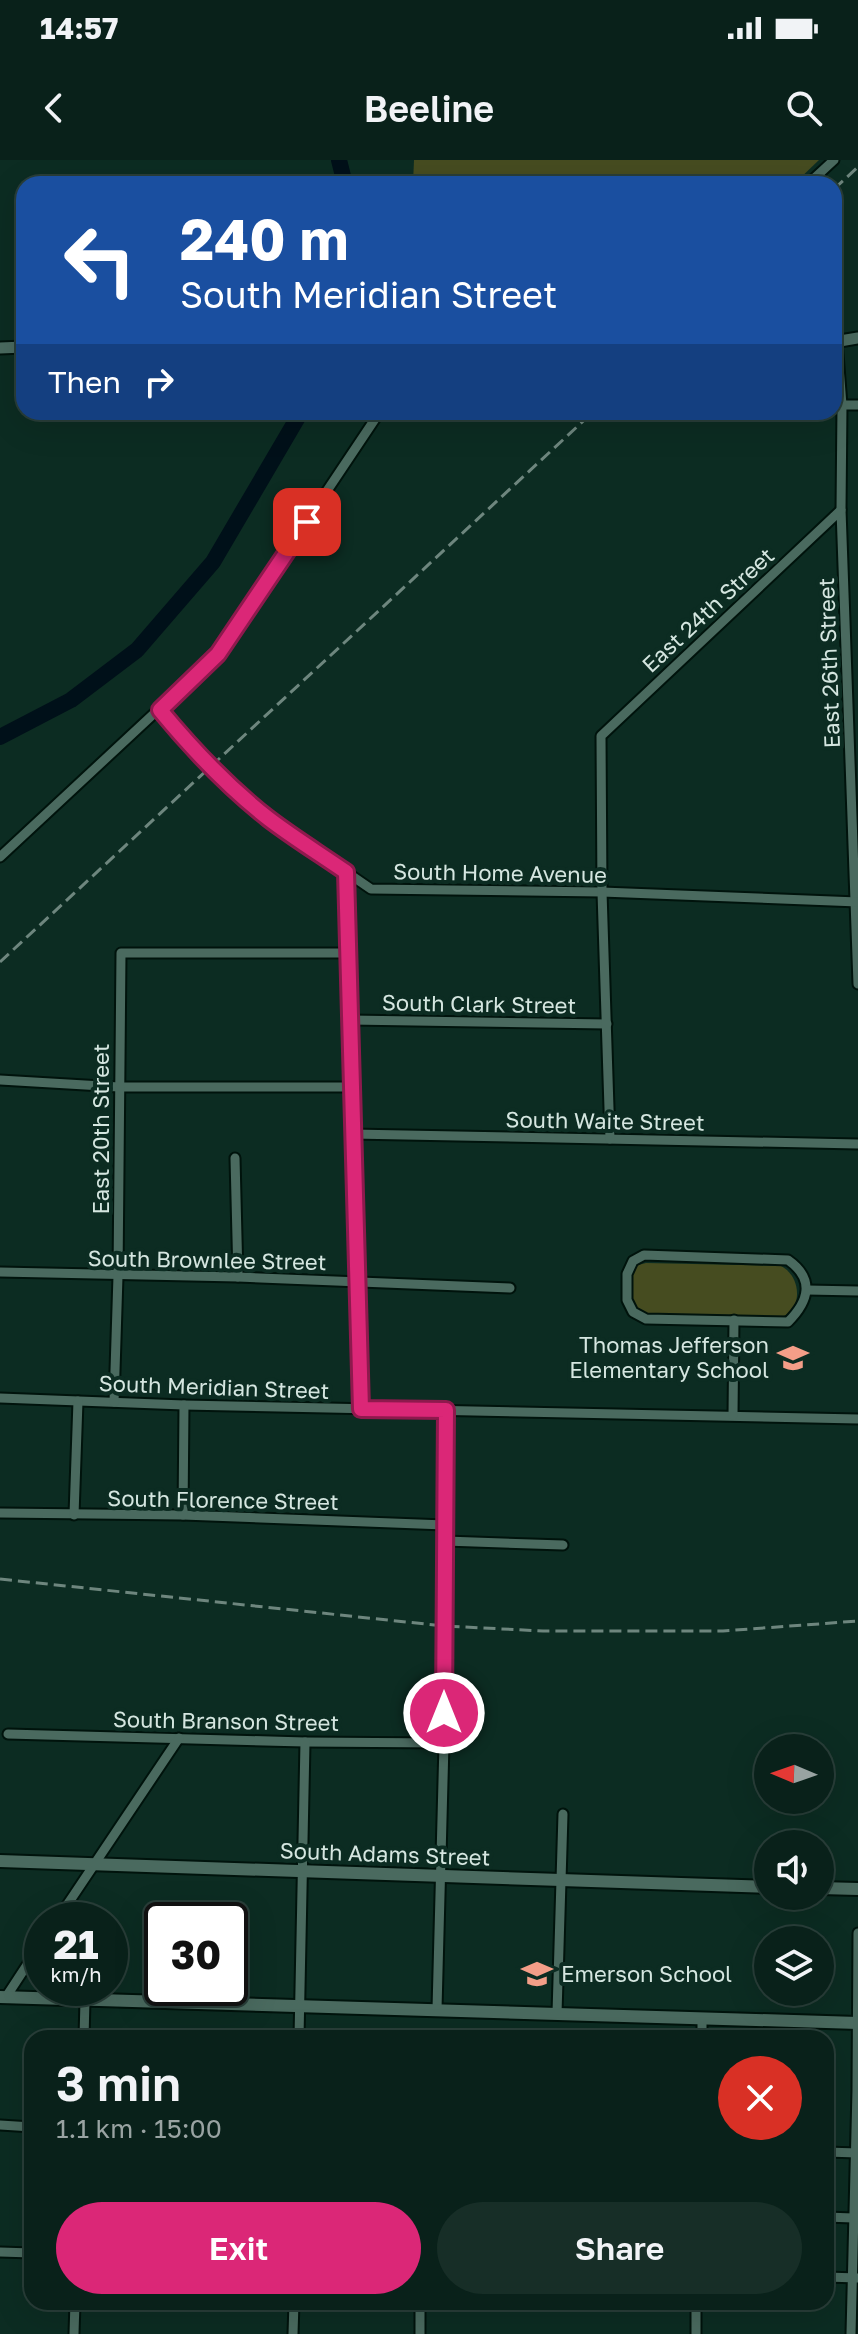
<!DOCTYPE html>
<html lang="en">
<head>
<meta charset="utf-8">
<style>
  body { margin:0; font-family:"Golos Text",sans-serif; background:#172e27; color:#f1f3f6; height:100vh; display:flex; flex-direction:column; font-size:30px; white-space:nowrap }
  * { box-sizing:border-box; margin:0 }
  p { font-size:26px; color:#99a3a2 }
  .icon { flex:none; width:44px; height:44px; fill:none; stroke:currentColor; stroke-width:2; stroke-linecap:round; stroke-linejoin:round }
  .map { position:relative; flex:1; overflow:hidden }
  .details { position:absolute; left:24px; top:1870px; width:810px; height:280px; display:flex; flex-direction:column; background:#09211a; border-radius:24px; box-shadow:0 8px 32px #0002,0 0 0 2px #293e39 }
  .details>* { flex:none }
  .banner { position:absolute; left:16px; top:16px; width:826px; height:244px; border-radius:24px; box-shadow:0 8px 32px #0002,0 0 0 2px #293e39; background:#1a4fa0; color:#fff; overflow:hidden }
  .needle { width:52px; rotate:272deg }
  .fabs { position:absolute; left:754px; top:1574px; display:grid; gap:16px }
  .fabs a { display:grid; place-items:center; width:80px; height:80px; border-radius:50%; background:#09211a; box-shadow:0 8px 32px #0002,0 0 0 2px #293e39; font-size:40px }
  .speed { position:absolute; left:24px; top:1742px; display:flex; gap:16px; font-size:40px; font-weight:700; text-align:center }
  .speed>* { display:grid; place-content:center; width:104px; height:104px; border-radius:50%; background:#09211a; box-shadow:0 8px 32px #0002,0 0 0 2px #293e39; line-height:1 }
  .speed small { font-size:20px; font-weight:400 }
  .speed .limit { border:4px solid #111; border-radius:12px; background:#fff; color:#111 }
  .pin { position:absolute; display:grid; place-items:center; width:68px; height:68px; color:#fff; margin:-34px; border-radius:16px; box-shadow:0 4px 12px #0006 }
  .me { position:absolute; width:88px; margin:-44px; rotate:0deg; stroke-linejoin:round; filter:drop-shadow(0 0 6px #0008) }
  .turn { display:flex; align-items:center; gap:28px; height:168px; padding:0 32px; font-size:36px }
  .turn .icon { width:104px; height:104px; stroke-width:2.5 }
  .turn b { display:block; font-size:56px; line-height:68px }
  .then { display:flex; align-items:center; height:76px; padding:0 32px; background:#0003; gap:16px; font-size:30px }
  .round { display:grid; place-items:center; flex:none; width:84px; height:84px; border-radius:42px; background:#172e27 }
  .overview { display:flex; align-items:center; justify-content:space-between; height:136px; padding:0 32px }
  h1 { font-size:48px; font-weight:600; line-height:60px }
  .cta { display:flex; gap:16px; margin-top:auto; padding:16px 32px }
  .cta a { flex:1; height:92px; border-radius:48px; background:#db2777; color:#fff; font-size:32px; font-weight:600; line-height:92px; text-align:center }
  .cta a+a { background:#172e27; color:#f1f3f6 }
  .status { display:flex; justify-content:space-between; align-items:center; height:56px; padding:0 40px; background:#09211a; direction:ltr }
  .status svg { height:22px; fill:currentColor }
  header { display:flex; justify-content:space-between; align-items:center; height:104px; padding:0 32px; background:#09211a; font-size:36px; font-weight:600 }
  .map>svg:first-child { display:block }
  .green { fill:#464c20 }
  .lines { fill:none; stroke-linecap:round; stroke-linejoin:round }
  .river { stroke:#001019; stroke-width:16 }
  .minor-casing { stroke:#00130c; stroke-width:13 }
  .tertiary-casing { stroke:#00130c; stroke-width:15 }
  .secondary-casing { stroke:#00130c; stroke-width:16 }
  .minor { stroke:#4a6a5f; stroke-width:9 }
  .tertiary { stroke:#4a6a5f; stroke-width:11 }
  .secondary { stroke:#4a6a5f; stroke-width:12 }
  .rail { stroke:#6e867e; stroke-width:3; stroke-dasharray:12 6; stroke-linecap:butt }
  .route-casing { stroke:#8e194d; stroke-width:20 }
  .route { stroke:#db2777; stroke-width:14 }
  .labels { text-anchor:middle; stroke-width:8; stroke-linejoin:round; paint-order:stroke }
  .street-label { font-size:22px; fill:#d5e6e0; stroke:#0c2c22 }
  .poi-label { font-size:22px; fill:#d5e6e0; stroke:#0c2c22; text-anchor:end }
</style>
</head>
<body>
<div class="status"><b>14:57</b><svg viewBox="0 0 49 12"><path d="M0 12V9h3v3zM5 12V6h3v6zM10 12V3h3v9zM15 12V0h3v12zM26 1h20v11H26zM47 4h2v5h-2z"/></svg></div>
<header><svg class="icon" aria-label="back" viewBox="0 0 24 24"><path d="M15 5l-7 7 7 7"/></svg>Beeline<svg class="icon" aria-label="search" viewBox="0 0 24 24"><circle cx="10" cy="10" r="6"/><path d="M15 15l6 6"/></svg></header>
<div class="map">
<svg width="858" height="2174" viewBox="0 0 858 2174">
  <rect width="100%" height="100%" fill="#0c2c22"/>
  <!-- green -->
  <g class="green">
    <path d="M414 0H819L794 24H413Z"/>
    <path d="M646 1103 781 1106C803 1117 803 1155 777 1158L640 1153 630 1143 629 1115 638 1105Z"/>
  </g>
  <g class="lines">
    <!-- river -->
    <g class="river">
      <path d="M339 0 345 24"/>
      <path d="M0 577 71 540 137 490 213 402 301 252"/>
    </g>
    <defs>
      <g id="minor">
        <path d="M808 24 834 0"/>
        <path d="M837 181 842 245 841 350 858 824"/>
        <path d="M842 245H858"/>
        <path d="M160 550 195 592 269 659 371 729 602 732 858 742"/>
        <path d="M0 697 218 494 375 259 378 252"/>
        <path d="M346 712 361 1249"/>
        <path d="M350 860 607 864"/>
        <path d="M0 920 119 927H351"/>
        <path d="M352 974 858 984"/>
        <path d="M610 979 602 732 601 576 841 350"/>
        <path d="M235 998 238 1117"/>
        <path d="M644 1095 788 1100C815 1119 809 1141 788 1162L646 1159 633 1152 627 1140V1114L633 1101Z"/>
        <path d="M0 1112 238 1117 510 1128"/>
        <path d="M807 1130 858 1131"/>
        <path d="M0 1238 184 1245 858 1259"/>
        <path d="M114 1242 118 1116 121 793H348"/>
        <path d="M733 1255 734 1160"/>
        <path d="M0 1353 183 1355 445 1365"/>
        <path d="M74 1355 78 1241"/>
        <path d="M183 1355 184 1245"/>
        <path d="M445 1381 563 1385"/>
        <path d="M8 1574 305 1582 444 1583"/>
        <path d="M57 1760 179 1578"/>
        <path d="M6 1837 42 1782"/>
        <path d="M437 1849 444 1583 446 1250"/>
        <path d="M557 1853 563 1654"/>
        <path d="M84 1878 85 1840"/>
        <path d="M299 1878 305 1582"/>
        <path d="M702 1878V1860"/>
        <path d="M0 1965 32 1967"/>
        <path d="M826 1992 858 1993"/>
        <path d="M826 2057 853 2058"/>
        <path d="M0 2092 32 2093"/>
        <path d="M826 2117 858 2118"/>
        <path d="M74 2174 75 2142"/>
        <path d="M293 2174 294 2142"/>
        <path d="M420 2174V2142"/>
        <path d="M696 2174V2142"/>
        <path d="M851 2174 857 1930 858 1773"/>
      </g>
      <g id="tertiary">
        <path d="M834 182 858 178"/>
        <path d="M0 188 24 187"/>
      </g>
      <g id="secondary">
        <path d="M0 1701 768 1727"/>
        <path d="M820 1728 858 1729"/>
        <path d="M0 1837 858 1863"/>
      </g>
    </defs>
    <!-- minor casing -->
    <use href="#minor" class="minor-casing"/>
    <!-- tertiary casing -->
    <use href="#tertiary" class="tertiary-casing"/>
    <!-- secondary casing -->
    <use href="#secondary" class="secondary-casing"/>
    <!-- minor -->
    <use href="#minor" class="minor"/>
    <!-- tertiary -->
    <use href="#tertiary" class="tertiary"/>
    <!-- secondary -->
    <use href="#secondary" class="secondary"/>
    <!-- rail -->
    <g class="rail">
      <path d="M834 29 858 7"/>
      <path d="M0 802 593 252"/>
      <path d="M0 1419 444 1466 543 1471H723L858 1461"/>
    </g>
  </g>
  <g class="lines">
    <defs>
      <path id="route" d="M307 362 218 494 160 550C193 590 228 627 269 659 294 678 320 694 346 712L361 1249 446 1250 444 1553"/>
    </defs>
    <!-- route casing -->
    <use href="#route" class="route-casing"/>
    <!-- route -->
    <use href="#route" class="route"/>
  </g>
  <!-- icons -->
  <defs>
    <symbol id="school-bare" viewBox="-9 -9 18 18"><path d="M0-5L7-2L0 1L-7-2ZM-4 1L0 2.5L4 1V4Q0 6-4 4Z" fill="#f49e88" stroke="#0c2c22" stroke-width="2.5" paint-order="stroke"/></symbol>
  </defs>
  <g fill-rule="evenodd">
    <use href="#school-bare" x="771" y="1176" width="44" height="44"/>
    <use href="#school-bare" x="515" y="1792" width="44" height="44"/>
  </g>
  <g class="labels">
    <!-- street labels -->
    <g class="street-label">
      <text transform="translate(708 450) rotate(-43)" y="8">East 24th Street</text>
      <text transform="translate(829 503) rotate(-92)" y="8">East 26th Street</text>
      <text transform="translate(500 713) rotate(1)" y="8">South Home Avenue</text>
      <text transform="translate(479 844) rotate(1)" y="8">South Clark Street</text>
      <text transform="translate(605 961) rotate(1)" y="8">South Waite Street</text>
      <text transform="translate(101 969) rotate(-90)" y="8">East 20th Street</text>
      <text transform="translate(207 1100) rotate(1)" y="8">South Brownlee Street</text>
      <text transform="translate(214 1227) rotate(2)" y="8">South Meridian Street</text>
      <text transform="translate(223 1340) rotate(1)" y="8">South Florence Street</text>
      <text transform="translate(226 1561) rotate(1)" y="8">South Branson Street</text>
      <text transform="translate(385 1694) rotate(2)" y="8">South Adams Street</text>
    </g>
    <!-- poi labels -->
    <g class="poi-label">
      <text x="769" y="1193">Thomas Jefferson<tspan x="769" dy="25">Elementary School</tspan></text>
      <text x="561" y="1822" text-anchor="start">Emerson School</text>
    </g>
  </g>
</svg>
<div class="fabs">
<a><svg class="needle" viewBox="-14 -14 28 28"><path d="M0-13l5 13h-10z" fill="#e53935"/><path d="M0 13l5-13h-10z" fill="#99a3a2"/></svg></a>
<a><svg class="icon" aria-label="sound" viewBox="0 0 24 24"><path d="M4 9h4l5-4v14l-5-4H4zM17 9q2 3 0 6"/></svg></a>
<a><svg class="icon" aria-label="layers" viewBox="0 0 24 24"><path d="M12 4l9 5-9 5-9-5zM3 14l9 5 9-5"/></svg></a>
</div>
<div class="speed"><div>21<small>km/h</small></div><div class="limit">30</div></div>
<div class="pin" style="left:307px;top:362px;background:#d93025"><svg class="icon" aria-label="arrive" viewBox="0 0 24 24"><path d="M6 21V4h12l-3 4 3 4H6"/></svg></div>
<svg class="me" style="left:444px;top:1553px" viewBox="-20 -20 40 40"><circle r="17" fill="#db2777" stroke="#fff" stroke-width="3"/><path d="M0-11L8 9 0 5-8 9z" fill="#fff"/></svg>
<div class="banner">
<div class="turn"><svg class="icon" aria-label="left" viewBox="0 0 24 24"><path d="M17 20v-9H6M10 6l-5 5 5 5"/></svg><div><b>240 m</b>South Meridian Street</div></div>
<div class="then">Then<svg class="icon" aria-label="right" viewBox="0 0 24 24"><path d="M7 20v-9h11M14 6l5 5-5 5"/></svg></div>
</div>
<section class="details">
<div class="overview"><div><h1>3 min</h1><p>1.1 km · 15:00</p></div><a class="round" style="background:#d93025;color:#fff"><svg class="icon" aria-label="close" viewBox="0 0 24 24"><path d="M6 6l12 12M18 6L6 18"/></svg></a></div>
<div class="cta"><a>Exit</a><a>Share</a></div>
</section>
</div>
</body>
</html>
